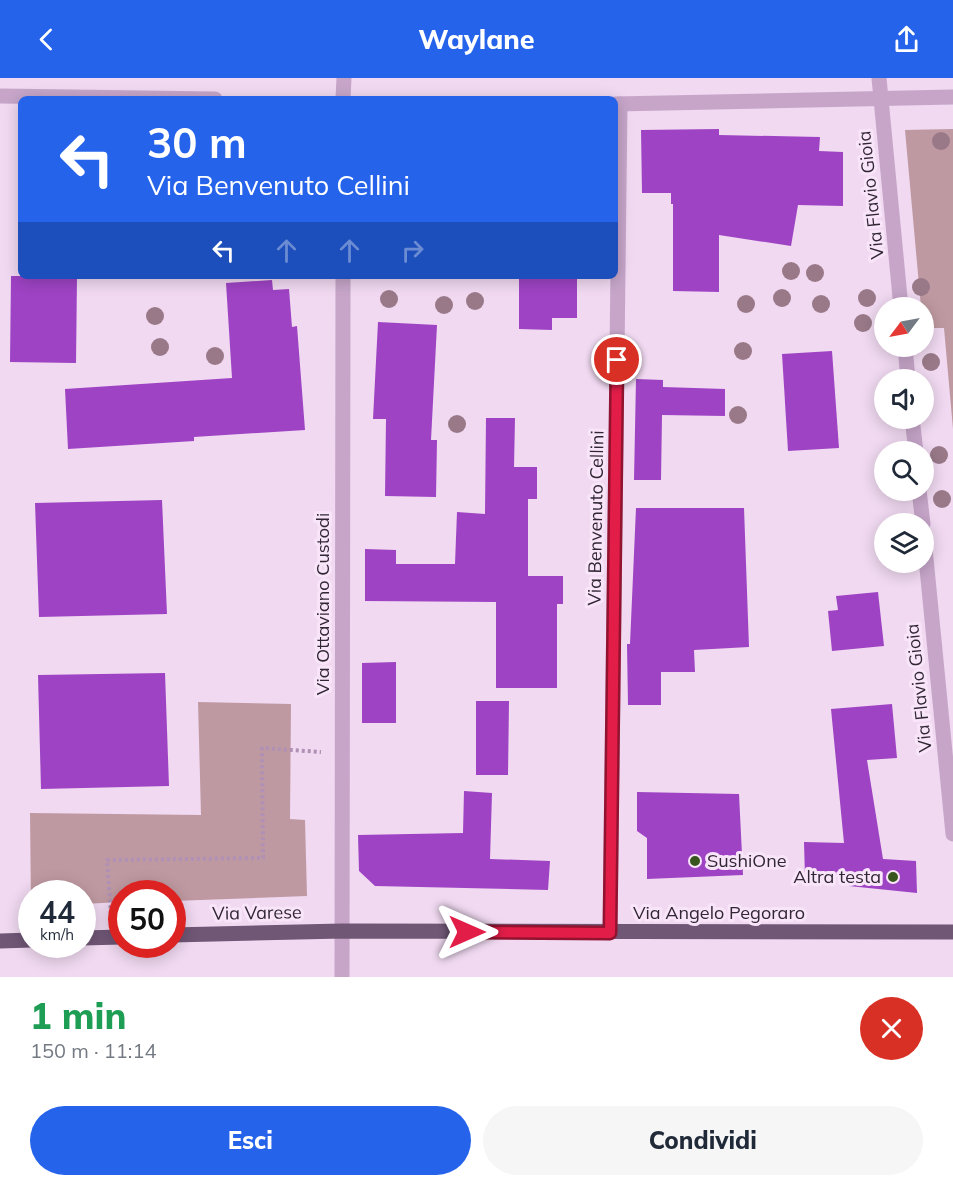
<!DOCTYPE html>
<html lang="it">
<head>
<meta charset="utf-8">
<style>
  body { margin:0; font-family:Mulish,sans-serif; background:#f6f6f7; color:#1f2937; height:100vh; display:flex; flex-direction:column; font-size:22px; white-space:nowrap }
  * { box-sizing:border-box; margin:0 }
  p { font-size:20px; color:#747a83 }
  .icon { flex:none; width:33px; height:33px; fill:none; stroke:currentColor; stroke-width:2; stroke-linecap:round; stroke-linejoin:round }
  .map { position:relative; height:899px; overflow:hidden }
  .sheet { display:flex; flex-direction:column; background:#fff; flex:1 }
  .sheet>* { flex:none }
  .banner { position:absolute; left:18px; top:18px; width:600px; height:183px; border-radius:9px; box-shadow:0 3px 15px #0003; background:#2563eb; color:#fff; overflow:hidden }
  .needle { width:39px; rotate:238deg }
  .controls { position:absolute; left:874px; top:219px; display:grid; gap:12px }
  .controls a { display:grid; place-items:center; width:60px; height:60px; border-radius:50%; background:#fff; box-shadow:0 3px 15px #0003; font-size:30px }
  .speed { position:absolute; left:18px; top:802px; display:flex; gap:12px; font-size:30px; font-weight:700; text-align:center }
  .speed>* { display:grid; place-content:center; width:78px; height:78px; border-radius:50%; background:#fff; box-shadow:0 3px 15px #0003; line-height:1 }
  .speed small { font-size:15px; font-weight:400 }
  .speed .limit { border:9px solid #d22; background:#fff; color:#111 }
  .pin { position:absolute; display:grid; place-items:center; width:51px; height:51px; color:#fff; margin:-26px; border:3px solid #fff; border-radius:50%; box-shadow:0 2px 6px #0007 }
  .me { position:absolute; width:66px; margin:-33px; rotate:90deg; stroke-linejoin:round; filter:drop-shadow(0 0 4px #0008) }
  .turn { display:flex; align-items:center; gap:21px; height:126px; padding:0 30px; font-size:27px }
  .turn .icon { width:78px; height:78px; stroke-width:2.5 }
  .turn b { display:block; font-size:42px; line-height:51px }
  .lanes { display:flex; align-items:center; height:57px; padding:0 30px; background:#0003; justify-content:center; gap:30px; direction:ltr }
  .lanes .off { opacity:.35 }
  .round { display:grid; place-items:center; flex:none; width:63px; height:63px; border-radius:32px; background:#f6f6f7 }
  .summary { display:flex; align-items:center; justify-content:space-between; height:102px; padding:0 30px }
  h1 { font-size:36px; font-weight:800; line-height:45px; color:#1e9e55 }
  .primary-button { display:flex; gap:12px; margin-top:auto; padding:12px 30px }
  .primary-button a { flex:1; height:69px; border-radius:36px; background:#2563eb; color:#fff; font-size:24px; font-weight:800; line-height:69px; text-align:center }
  .primary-button a+a { background:#f6f6f7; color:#1f2937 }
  header { display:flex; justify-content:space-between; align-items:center; height:78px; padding:0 30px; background:#2563eb; color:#fff; font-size:27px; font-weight:800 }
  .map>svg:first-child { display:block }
  .green { fill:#bf99a1 }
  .building { fill:#9e43c4 }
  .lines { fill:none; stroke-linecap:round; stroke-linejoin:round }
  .path { stroke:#b090b4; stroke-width:4; stroke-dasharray:3 3; stroke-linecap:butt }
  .minor { stroke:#c6a5c9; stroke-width:15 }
  .major { stroke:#705776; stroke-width:15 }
  .tree { fill:#997988 }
  .route-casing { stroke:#92132f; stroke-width:15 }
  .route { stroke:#e11d48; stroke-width:10 }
  .poi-dot { fill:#38551d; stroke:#f9e5f9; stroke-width:2 }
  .labels { text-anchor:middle; stroke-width:6; stroke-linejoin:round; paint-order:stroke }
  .street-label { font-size:18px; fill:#312634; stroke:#f9e5f9 }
  .poi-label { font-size:18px; fill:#312634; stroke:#f9e5f9; text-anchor:start }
</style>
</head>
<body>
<header><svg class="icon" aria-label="back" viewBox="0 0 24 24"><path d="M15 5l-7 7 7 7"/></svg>Waylane<svg class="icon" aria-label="share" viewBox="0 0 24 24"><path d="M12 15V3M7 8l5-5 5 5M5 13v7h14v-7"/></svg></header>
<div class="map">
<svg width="953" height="899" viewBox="0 0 953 899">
  <rect width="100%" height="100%" fill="#f0d9f1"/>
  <!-- green -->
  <g class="green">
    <path d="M953 51V351L944 250H924V230L921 229 905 52Z"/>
    <path d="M198 624 291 626 290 741 305 742 307 818 173 823 172 816H122L121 824 83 826 82 816H32L31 828 30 735 201 737Z"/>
  </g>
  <!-- building -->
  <g class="building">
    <path d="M719 51V57L820 59 819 73 843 74V128L798 127 791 168 719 157V214L673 213V126H671V115H642L641 52Z"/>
    <path d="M11 198H77L76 285 10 284Z"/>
    <path d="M519 198H577V240H552V252L519 251Z"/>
    <path d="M272 202 273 212 289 211 292 249 297 248 305 352 194 359V363L68 371 65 311 232 300 226 205Z"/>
    <path d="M378 244 437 247 431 362H437L436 419 385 418 386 341H373Z"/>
    <path d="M832 273 839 370 788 373 782 276Z"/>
    <path d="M636 301 663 302V309L725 311V338L662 337 661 402H634Z"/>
    <path d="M486 340H515L514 389H537V421H528V498H563V526H557V610H496V524L365 523V471L396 472V486H455L457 434 485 436Z"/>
    <path d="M162 422 167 536 39 539 35 425Z"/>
    <path d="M636 430H744L749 569 694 572 695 594H661V627H628L627 566H630Z"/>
    <path d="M878 514 884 568 832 573 828 533 838 532 836 518Z"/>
    <path d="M396 584V645H362V585Z"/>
    <path d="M165 595 169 708 41 711 38 597Z"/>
    <path d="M476 623H509L508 697H476Z"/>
    <path d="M892 626 897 680 867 682 883 781 916 783 917 815 849 808 848 796 805 800 804 764 844 765 831 631Z"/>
    <path d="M464 713 492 715 490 781 550 783 548 812 375 808 359 793 358 757 463 755Z"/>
    <path d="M637 714 739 716 743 797 647 801V760L637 753Z"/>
  </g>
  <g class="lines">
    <!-- path -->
    <path class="path" d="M111 836 107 782 263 780 262 670 321 674"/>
    <!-- minor -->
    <g class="minor">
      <path d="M879 0 901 230"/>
      <path d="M0 18 215 21"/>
      <path d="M343 21 344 0"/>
      <path d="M615 26 953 19"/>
      <path d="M905 268 908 302"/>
      <path d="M912 340 916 374"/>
      <path d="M919 412 923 446"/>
      <path d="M924 460 953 756"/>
      <path d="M610 855 620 26"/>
      <path d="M342 899 343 198"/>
    </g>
    <!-- major -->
    <g class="major">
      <path d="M172 857 342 853 953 854"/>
      <path d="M82 860 122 859"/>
      <path d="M0 863 32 862"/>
    </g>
  </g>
  <!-- trees -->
  <g class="tree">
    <circle cx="941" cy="63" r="9"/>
    <circle cx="791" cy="193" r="9"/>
    <circle cx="815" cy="195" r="9"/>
    <circle cx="921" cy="209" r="9"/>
    <circle cx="782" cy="220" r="9"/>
    <circle cx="867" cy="220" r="9"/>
    <circle cx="389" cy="221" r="9"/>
    <circle cx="475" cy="223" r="9"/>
    <circle cx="746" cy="226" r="9"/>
    <circle cx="821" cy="226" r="9"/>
    <circle cx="444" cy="227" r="9"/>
    <circle cx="155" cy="238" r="9"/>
    <circle cx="863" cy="245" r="9"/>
    <circle cx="160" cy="269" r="9"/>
    <circle cx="743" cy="273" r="9"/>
    <circle cx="215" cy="278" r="9"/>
    <circle cx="931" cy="284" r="9"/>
    <circle cx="738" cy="337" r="9"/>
    <circle cx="457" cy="346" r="9"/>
    <circle cx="939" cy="377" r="9"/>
    <circle cx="942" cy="421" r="9"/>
  </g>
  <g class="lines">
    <defs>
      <path id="route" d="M467 854 610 855 617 282"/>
    </defs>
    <!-- route casing -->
    <use href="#route" class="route-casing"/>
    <!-- route -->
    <use href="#route" class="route"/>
  </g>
  <!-- markers -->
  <g class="poi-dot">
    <circle cx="695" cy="783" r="6"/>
    <circle cx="893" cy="799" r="6"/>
  </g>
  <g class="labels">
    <!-- street labels -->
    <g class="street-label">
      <text transform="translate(871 117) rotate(-96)" y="6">Via Flavio Gioia</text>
      <text transform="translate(596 440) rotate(-89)" y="6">Via Benvenuto Cellini</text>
      <text transform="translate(323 526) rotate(-90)" y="6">Via Ottaviano Custodi</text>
      <text transform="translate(919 610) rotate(-96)" y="6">Via Flavio Gioia</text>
      <text transform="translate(257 835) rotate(-1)" y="6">Via Varese</text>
      <text x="719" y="841">Via Angelo Pegoraro</text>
    </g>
    <!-- poi labels -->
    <g class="poi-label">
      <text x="707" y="789">SushiOne</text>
      <text x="881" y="805" text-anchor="end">Altra testa</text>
    </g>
  </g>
</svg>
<div class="controls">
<a><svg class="needle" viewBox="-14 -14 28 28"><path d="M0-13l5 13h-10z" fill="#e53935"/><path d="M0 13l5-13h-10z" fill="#747a83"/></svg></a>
<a><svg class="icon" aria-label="sound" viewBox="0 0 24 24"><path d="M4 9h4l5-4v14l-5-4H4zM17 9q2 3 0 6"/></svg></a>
<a><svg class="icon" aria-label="search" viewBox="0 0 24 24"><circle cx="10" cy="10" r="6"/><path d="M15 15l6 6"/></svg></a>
<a><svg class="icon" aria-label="layers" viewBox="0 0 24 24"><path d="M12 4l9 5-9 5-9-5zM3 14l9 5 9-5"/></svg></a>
</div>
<div class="speed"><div>44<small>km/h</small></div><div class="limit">50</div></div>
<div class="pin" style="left:617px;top:282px;background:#d93025"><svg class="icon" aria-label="arrive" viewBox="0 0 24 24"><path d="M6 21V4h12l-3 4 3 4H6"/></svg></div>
<svg class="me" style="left:467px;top:854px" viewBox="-20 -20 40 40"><path d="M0-17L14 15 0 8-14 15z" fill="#e11d48" stroke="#fff" stroke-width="4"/></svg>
<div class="banner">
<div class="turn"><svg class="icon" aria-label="left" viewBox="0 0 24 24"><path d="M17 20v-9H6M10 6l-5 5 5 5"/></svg><div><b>30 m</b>Via Benvenuto Cellini</div></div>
<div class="lanes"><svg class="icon" aria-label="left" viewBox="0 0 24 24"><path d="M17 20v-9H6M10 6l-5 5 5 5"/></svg><svg class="icon off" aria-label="ahead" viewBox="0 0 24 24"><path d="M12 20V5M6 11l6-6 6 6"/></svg><svg class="icon off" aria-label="ahead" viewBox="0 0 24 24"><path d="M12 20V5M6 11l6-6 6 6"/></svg><svg class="icon off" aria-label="right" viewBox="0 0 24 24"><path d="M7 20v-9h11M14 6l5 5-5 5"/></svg></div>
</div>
</div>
<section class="sheet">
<div class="summary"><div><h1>1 min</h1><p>150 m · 11:14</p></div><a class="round" style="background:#d93025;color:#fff"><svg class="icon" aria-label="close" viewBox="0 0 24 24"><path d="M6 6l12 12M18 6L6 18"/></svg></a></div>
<div class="primary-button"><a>Esci</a><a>Condividi</a></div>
</section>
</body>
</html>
